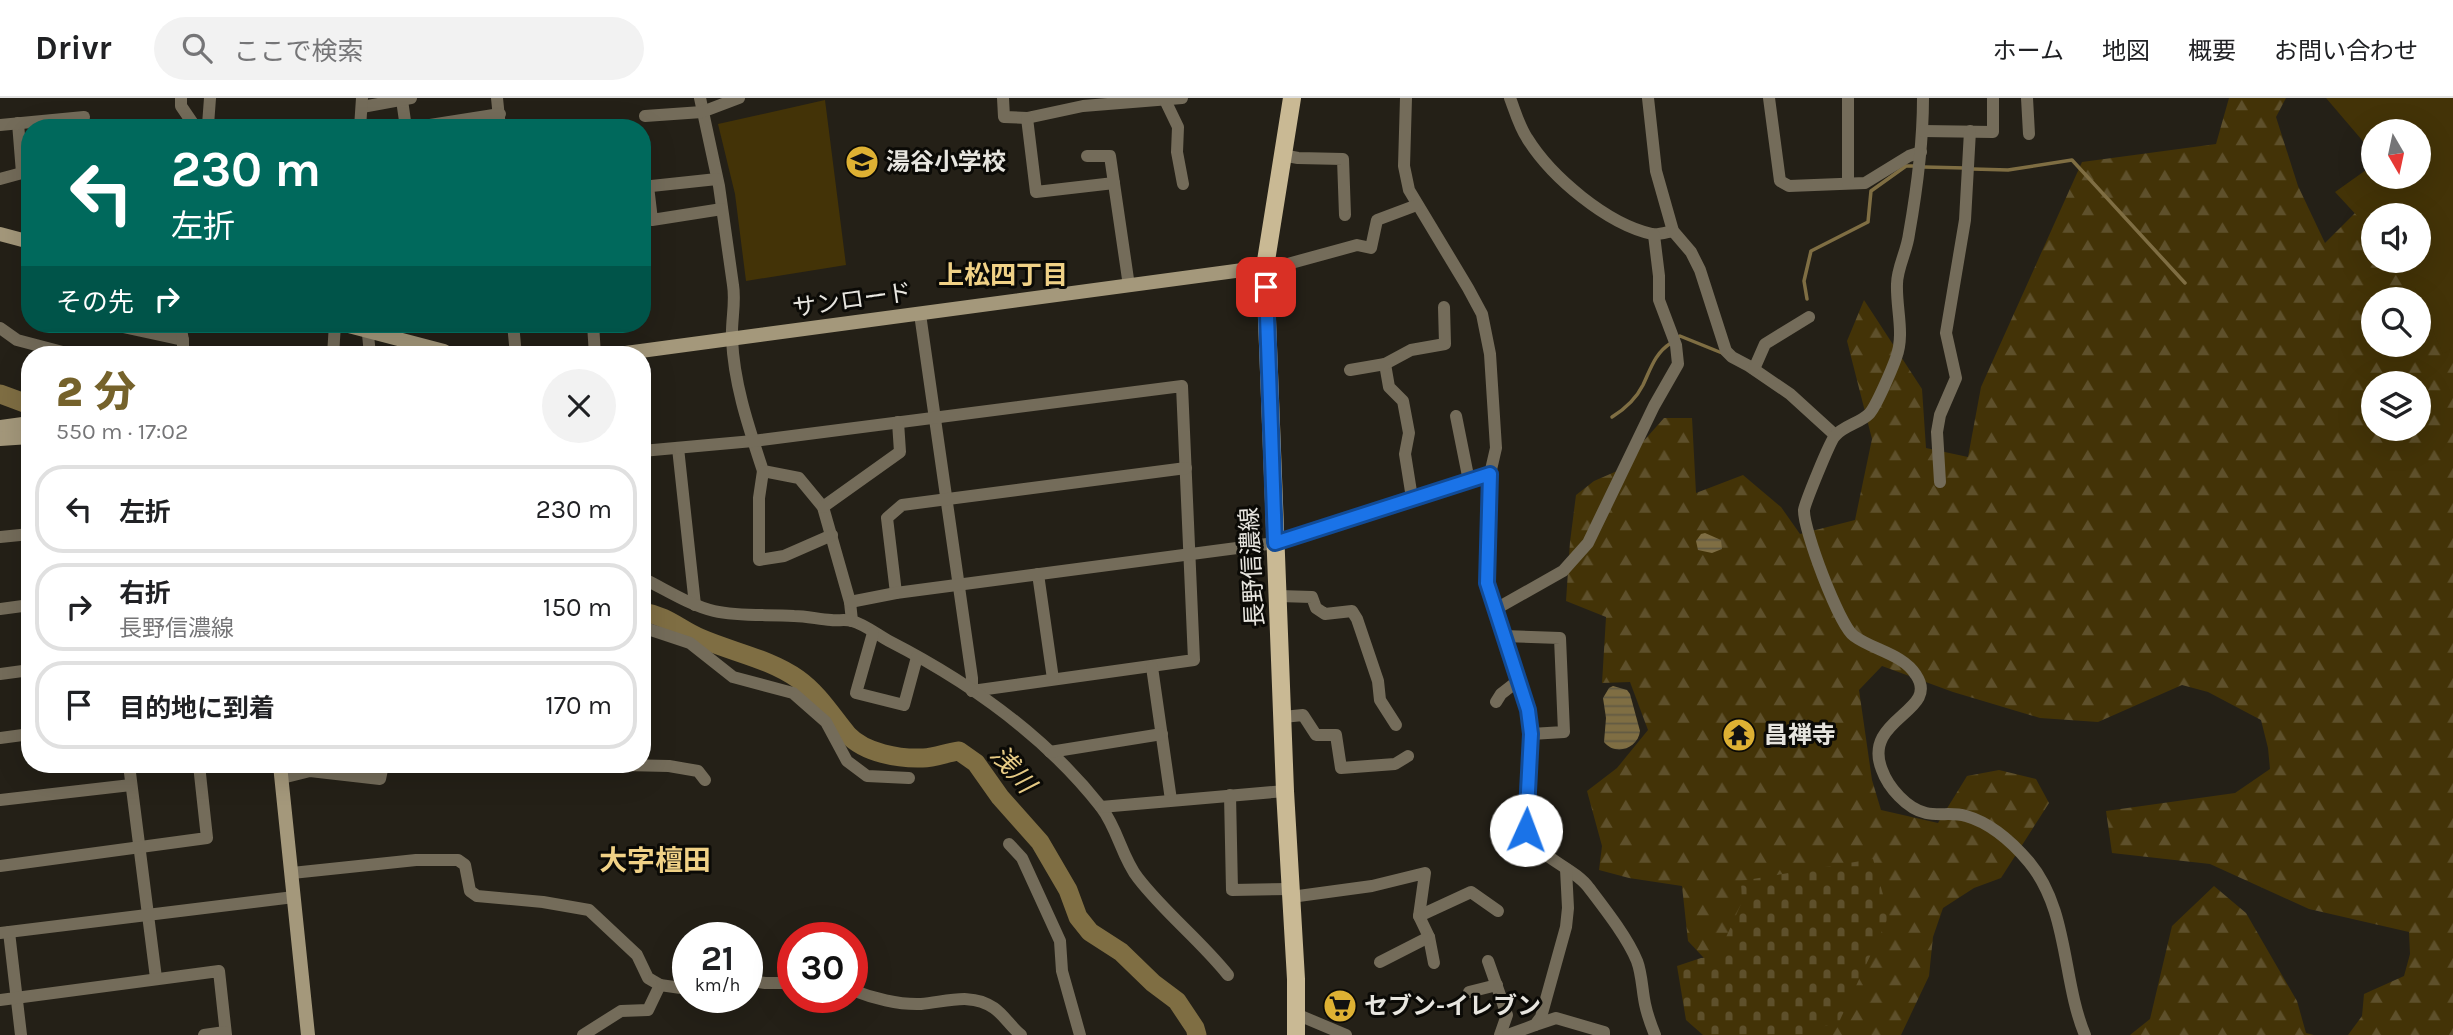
<!DOCTYPE html>
<html lang="ja">
<head>
<meta charset="utf-8">
<style>
  body { margin:0; font-family:Karla,"Noto Sans JP",sans-serif; background:#f2f2f2; color:#202124; height:100vh; display:flex; flex-direction:column; font-size:26px; white-space:nowrap }
  * { box-sizing:border-box; margin:0 }
  p { font-size:23px; color:#757577 }
  .icon { flex:none; width:38px; height:38px; fill:none; stroke:currentColor; stroke-width:2; stroke-linecap:round; stroke-linejoin:round }
  .map { position:relative; flex:1; overflow:hidden }
  .details { position:absolute; left:21px; top:248px; width:630px; height:427px; display:flex; flex-direction:column; background:#fff; border-radius:28px; box-shadow:0 7px 28px #0002 }
  .details>* { flex:none }
  .hud { position:absolute; left:21px; top:21px; width:630px; height:214px; border-radius:28px; box-shadow:0 7px 28px #0002; background:#00695c; color:#fff; overflow:hidden }
  .needle { width:46px; rotate:171deg }
  .fabs { position:absolute; left:2361px; top:21px; display:grid; gap:14px }
  .fabs a { display:grid; place-items:center; width:70px; height:70px; border-radius:50%; background:#fff; box-shadow:0 7px 28px #0002; font-size:35px }
  .speed { position:absolute; left:672px; top:824px; display:flex; gap:14px; font-size:35px; font-weight:700; text-align:center }
  .speed>* { display:grid; place-content:center; width:91px; height:91px; border-radius:50%; background:#fff; box-shadow:0 7px 28px #0002; line-height:1 }
  .speed small { font-size:18px; font-weight:400 }
  .speed .limit { border:10px solid #d22; background:#fff; color:#111 }
  .pin { position:absolute; display:grid; place-items:center; width:60px; height:60px; color:#fff; margin:-30px; border-radius:14px; box-shadow:0 4px 10px #0006 }
  .me { position:absolute; width:77px; margin:-38px; rotate:2deg; stroke-linejoin:round; filter:drop-shadow(0 0 5px #0008) }
  .turn { display:flex; align-items:center; gap:24px; height:147px; padding:0 35px; font-size:32px }
  .turn .icon { width:91px; height:91px; stroke-width:2.5 }
  .turn b { display:block; font-size:49px; line-height:60px }
  .then { display:flex; align-items:center; height:66px; padding:0 35px; background:#0003; gap:14px; font-size:26px }
  .round { display:grid; place-items:center; flex:none; width:74px; height:74px; border-radius:37px; background:#f2f2f2 }
  .headline { display:flex; align-items:center; justify-content:space-between; height:119px; padding:0 35px }
  h1 { font-size:42px; font-weight:800; line-height:52px; color:#75622b }
  ul { padding:0; list-style:none }
  li { display:flex; align-items:center; gap:21px; height:88px; margin:0 14px 10px; padding:0 21px; border:4px solid #e0e0e0; border-radius:28px }
  li div { flex:1 }
  li b { display:block; font-size:26px }
  li em { font-style:normal }
  header { display:flex; align-items:center; gap:42px; box-sizing:border-box; height:98px; padding:0 35px; background:#fff; border-bottom:2px solid #e0e0e0 }
  header strong { font-size:33px }
  nav { display:flex; gap:38px; margin-inline-start:auto; font-size:24px }
  .search { width:490px; height:63px; background:#f2f2f2; display:flex; align-items:center; gap:18px; box-sizing:border-box; padding:0 24px; border-radius:38px; color:#757577; font-size:26px }
  .map>svg:first-child { display:block }
  .forest { fill:url(#forest-firs); fill-rule:evenodd }
  .cemetery { fill:url(#cemetery-stones) }
  .green { fill:#433307 }
  .water { fill:url(#water-rules) }
  .lines { fill:none; stroke-linecap:round; stroke-linejoin:round }
  .stream { stroke:#7f6e43; stroke-width:3.5 }
  .river { stroke:#7f6e43; stroke-width:19 }
  .street { stroke:#746c5a; stroke-width:12 }
  .secondary { stroke:#a4987b; stroke-width:14 }
  .primary { stroke:#c9b994; stroke-width:18 }
  .route-casing { stroke:#114b97; stroke-width:18 }
  .route { stroke:#1a73e8; stroke-width:12 }
  .labels { text-anchor:middle; stroke-width:6; stroke-linejoin:round; paint-order:stroke }
  .poi-label { font-size:24px; font-weight:bold; fill:#e7e5df; stroke:#0b0a06; text-anchor:start }
  .street-label { font-size:24px; fill:#e7e5df; stroke:#0b0a06 }
  .neighbourhood-label { font-size:26px; font-weight:bold; fill:#f0d186; stroke:#0b0a06 }
  .water-label { font-size:26px; font-style:italic; fill:#e6ca84; stroke:#0b0a06 }
  .quarter-label { font-size:28px; font-weight:bold; fill:#f0d186; stroke:#0b0a06 }
</style>
</head>
<body>
<header>
<strong>Drivr</strong>
<div class="search"><svg class="icon" aria-label="search" viewBox="0 0 24 24"><circle cx="10" cy="10" r="6"/><path d="M15 15l6 6"/></svg>ここで検索</div>
<nav><a>ホーム</a><a>地図</a><a>概要</a><a>お問い合わせ</a></nav>
</header>
<div class="map">
<svg width="2453" height="937" viewBox="0 0 2453 937">
  <defs>
    <pattern id="forest-firs" width="22" height="20" patternUnits="userSpaceOnUse" patternTransform="scale(1.75)"><rect width="22" height="20" fill="#433307"/><path d="M5 1l3.5 6h-7zM16 11l3.5 6h-7z" fill="#5e502b"/></pattern>
    <pattern id="cemetery-stones" width="16" height="16" patternUnits="userSpaceOnUse" patternTransform="scale(1.75)"><rect width="16" height="16" fill="#433307"/><path d="M2 7V4a2 2 0 0 1 4 0v3zM10 15v-3a2 2 0 0 1 4 0v3z" fill="#5e502b"/></pattern>
    <pattern id="water-rules" width="6" height="5" patternUnits="userSpaceOnUse" patternTransform="scale(1.75)"><rect width="6" height="5" fill="#7f6e43"/><path d="M0 2.5h6" fill="none" stroke="#625a43"/></pattern>
  </defs>
  <rect width="100%" height="100%" fill="#242017"/>
  <!-- forest -->
  <g class="forest">
    <path d="M2229 0H2286L2276 19 2298 88 2325 145 2391 79H2418V33H2373L2349 0H2453V937H2348L2362 918 2364 896 2404 878 2410 856 2409 834 2309 811 2210 766 2112 755 2106 713 2235 695 2270 671 2268 650 2261 622 2208 594 2182 587 2098 624 2040 620 1953 594 1882 568 1859 592 1872 682 1881 712 1938 725 1967 678 1999 672 2036 681 2049 705 2001 780 1974 790 1943 810 1933 839 1929 878 1901 937H1776L1688 843 1682 788 1629 780 1599 772 1602 748 1587 693 1617 670 1648 632 1630 584 1602 585 1606 519 1566 503 1570 444 1576 397 1594 383 1617 373 1664 320H1692L1696 395 1743 377 1781 409 1800 436 1855 422 1872 341 1847 243 1864 202 1922 291 1926 350 1968 359 1981 289 2082 64 2216 46ZM2373 117H2418V163H2373ZM2373 201H2418V247H2373ZM2373 285H2418V331H2373Z"/>
    <path d="M2214 788 2246 815 2297 903 2306 935 2314 937H2130L2150 921 2172 828Z"/>
  </g>
  <!-- cemetery -->
  <path class="cemetery" d="M1873 761 1889 818 1839 924 1814 931 1808 937H1703L1686 922 1677 868 1701 860 1717 859 1742 804 1741 783Z"/>
  <!-- green -->
  <g class="green">
    <path d="M2326 0H2453V250L2443 256 2415 190 2394 163H2418V117H2373V135L2335 94 2373 67V79H2418V33H2373V55Z"/>
    <path d="M825 2 846 167 746 183 735 96 718 26Z"/>
  </g>
  <!-- water -->
  <g class="water">
    <path d="M1705 435 1721 442 1722 451 1712 455 1698 452 1696 443 1701 436Z"/>
    <path d="M1613 588 1627 592 1630 596 1640 633C1638 651 1615 658 1604 644L1606 620 1603 600 1609 590Z"/>
  </g>
  <g class="lines">
    <!-- stream -->
    <g class="stream">
      <path d="M1924 69 1965 70"/>
      <path d="M1973 71 2008 72 2072 62 2185 185"/>
      <path d="M1807 201 1804 183 1811 153 1868 124 1871 93 1906 68H1916"/>
      <path d="M1677 240 1680 238 1722 255"/>
      <path d="M1612 319C1625 311 1636 301 1643 287 1651 270 1655 255 1671 245"/>
    </g>
    <!-- river -->
    <g class="river">
      <path d="M0 296 30 307"/>
      <path d="M642 514C668 518 679 531 700 540 732 554 770 561 798 581 819 596 832 618 848 637 865 655 899 661 923 660 935 660 948 654 959 653L976 665 1000 699 1040 744 1068 792 1078 819 1090 834 1121 854 1153 885 1177 903 1195 930 1197 937"/>
    </g>
    <!-- street -->
    <g class="street">
      <path d="M181 0V8L196 30"/>
      <path d="M497 0 500 30"/>
      <path d="M700 0 719 88 733 187C736 205 731 223 732 241 734 287 749 330 763 373L799 380 823 409 850 504 852 523"/>
      <path d="M1003 0 1004 19 1027 20 1083 8 1182 0"/>
      <path d="M1164 0 1178 29 1177 54 1183 86"/>
      <path d="M1406 0 1404 68 1409 92 1468 190 1482 216 1490 256 1496 350 1490 376 1487 485 1528 612 1531 636 1526 732C1536 760 1573 768 1589 790 1605 811 1627 839 1637 863 1642 876 1642 892 1645 906 1647 916 1651 927 1655 937"/>
      <path d="M1510 0C1515 13 1519 28 1527 40 1551 79 1607 126 1652 136 1659 137 1667 134 1673 133"/>
      <path d="M1648 0 1656 73 1673 133 1691 154 1700 172 1726 253 1732 259 1749 268 1790 296 1835 337"/>
      <path d="M1769 0 1780 83 1789 88 1865 85 1909 58 1921 54"/>
      <path d="M1848 0V85"/>
      <path d="M1923 0C1923 46 1917 91 1909 136 1907 153 1897 170 1897 186 1896 211 1905 236 1896 260 1892 271 1876 309 1869 316 1860 325 1843 328 1835 338 1830 343 1805 405 1804 412 1803 431 1839 527 1854 538 1873 552 1903 556 1916 577 1941 614 1861 620 1882 672 1888 689 1907 711 1926 715 1939 718 1953 714 1966 718 1991 725 2012 744 2029 764 2069 812 2062 882 2085 937"/>
      <path d="M2027 0 2029 36"/>
      <path d="M402 2 406 30"/>
      <path d="M362 9 411 0"/>
      <path d="M645 18 702 14 739 0"/>
      <path d="M1027 20 1036 94 1114 85"/>
      <path d="M18 25 22 75 30 79"/>
      <path d="M0 27 84 19"/>
      <path d="M204 30 208 27 210 0"/>
      <path d="M360 30 362 0"/>
      <path d="M411 30 500 16"/>
      <path d="M1923 33 1993 34V0"/>
      <path d="M1282 57 1298 60 1343 61 1345 117"/>
      <path d="M1087 58H1110L1129 188"/>
      <path d="M0 81 22 75"/>
      <path d="M648 88 652 122 722 111"/>
      <path d="M642 89 717 81"/>
      <path d="M1265 169 1284 167 1357 147 1371 150 1377 122 1417 107"/>
      <path d="M920 216 972 580V593"/>
      <path d="M123 226V229L183 242V257"/>
      <path d="M180 226 183 242"/>
      <path d="M367 226 370 257"/>
      <path d="M513 226 516 257"/>
      <path d="M593 226 595 257"/>
      <path d="M0 230 17 242 74 257"/>
      <path d="M333 257 335 226"/>
      <path d="M1385 266 1389 289 1403 303 1409 335 1405 356 1412 400"/>
      <path d="M1754 271 1765 246 1809 219"/>
      <path d="M1350 272 1385 266 1411 252 1445 246 1444 209"/>
      <path d="M1456 318 1469 383"/>
      <path d="M678 350 695 507"/>
      <path d="M642 353 753 343 1182 288 1194 562 972 593"/>
      <path d="M763 373 759 400V462L784 458 832 437"/>
      <path d="M1940 384 1937 334 1940 317 1956 280 1946 235 1965 122 1970 33"/>
      <path d="M823 409 900 354 898 324"/>
      <path d="M0 439 30 436"/>
      <path d="M1038 476 1053 581"/>
      <path d="M642 480C665 491 689 507 714 513 740 519 767 516 794 518 806 518 818 521 831 522 837 523 846 521 852 523 864 526 878 537 889 543 969 584 1046 639 1101 709 1118 731 1122 760 1138 780 1165 815 1200 842 1228 877"/>
      <path d="M896 495 887 420 902 407 1186 370"/>
      <path d="M1279 498 1312 499 1316 510 1325 516 1352 513 1357 521 1378 583 1380 602 1396 627"/>
      <path d="M850 504 896 495 1275 445 1490 376"/>
      <path d="M0 511 30 507"/>
      <path d="M1494 512 1563 473 1588 445 1654 308 1678 266 1676 247 1659 202V178L1654 137"/>
      <path d="M642 529 690 545 733 579 793 595 826 624 847 663 867 678 909 680"/>
      <path d="M873 535 856 595 904 607 917 559"/>
      <path d="M1503 538 1560 540 1564 634 1531 636"/>
      <path d="M1152 569 1171 702"/>
      <path d="M0 576 30 572"/>
      <path d="M1496 604 1501 596 1519 582"/>
      <path d="M1283 619 1303 617 1316 637H1336L1341 670 1395 666 1408 658"/>
      <path d="M0 640 30 636"/>
      <path d="M1050 654 1162 636"/>
      <path d="M129 667 156 880"/>
      <path d="M467 667 490 669 497 667"/>
      <path d="M624 667 669 668 698 673 705 682"/>
      <path d="M282 680 310 673 380 681 383 667"/>
      <path d="M1230 697 1232 792 1291 791"/>
      <path d="M0 702 131 687"/>
      <path d="M1101 709 1285 693"/>
      <path d="M1009 746 1022 760 1060 843 1062 873 1080 937"/>
      <path d="M0 768 207 740 199 667"/>
      <path d="M292 775 416 762H458L465 767 470 793 477 798 543 804 589 812 637 857 648 880 660 887 688 891"/>
      <path d="M1291 799 1372 788 1425 775 1419 818 1429 839 1434 865"/>
      <path d="M1419 818 1471 794 1498 813"/>
      <path d="M9 834 21 937"/>
      <path d="M0 835 294 799"/>
      <path d="M1488 863 1507 917 1500 937"/>
      <path d="M1380 864 1429 839"/>
      <path d="M747 882 765 885H793"/>
      <path d="M852 892C872 900 899 907 921 906 946 904 971 894 994 910 1004 917 1011 929 1021 937"/>
      <path d="M1469 894 1497 887"/>
      <path d="M0 902 219 873 226 937"/>
      <path d="M1296 916 1346 937"/>
      <path d="M1535 927 1556 920 1604 934V937"/>
      <path d="M204 937 225 934"/>
      <path d="M583 937 621 913 648 912 660 887"/>
      <path d="M1508 937 1535 927 1541 919 1566 829 1568 810 1566 771"/>
    </g>
    <!-- secondary -->
    <g class="secondary">
      <path d="M0 136 30 144"/>
      <path d="M341 226 444 253 446 257"/>
      <path d="M611 257 1265 169"/>
      <path d="M0 329 30 325"/>
      <path d="M0 341 30 339"/>
      <path d="M280 667 308 937"/>
    </g>
    <!-- primary -->
    <path class="primary" d="M1292 0 1265 169 1285 693 1296 881V937"/>
  </g>
  <g class="lines">
    <defs>
      <path id="route" d="M1266 189 1275 445 1490 376 1487 485 1528 612 1531 636 1526 732"/>
    </defs>
    <!-- route casing -->
    <use href="#route" class="route-casing"/>
    <!-- route -->
    <use href="#route" class="route"/>
  </g>
  <!-- icons -->
  <defs>
    <symbol id="school-disc" viewBox="-11 -11 22 22"><circle r="9.5" fill="#deb133" stroke="#0b0a06"/><path d="M0-5L7-2L0 1L-7-2ZM-4 1L0 2.5L4 1V4Q0 6-4 4Z" fill="#111"/></symbol>
    <symbol id="temple-disc" viewBox="-11 -11 22 22"><circle r="9.5" fill="#deb133" stroke="#0b0a06"/><path d="M0-6L5-2H3V0L6.5 2.5H4V6H1.5V3h-3V6H-4V2.5H-6.5L-3 0V-2H-5Z" fill="#111"/></symbol>
    <symbol id="supermarket-disc" viewBox="-11 -11 22 22"><circle r="9.5" fill="#deb133" stroke="#0b0a06"/><path d="M-6-5.5h2.5l.6 2H6L4.5 2H-2.5L-4.4-4H-6ZM-1.5 3.2a1.3 1.3 0 1 0 .1 0ZM3 3.2a1.3 1.3 0 1 0 .1 0Z" fill="#111"/></symbol>
  </defs>
  <g fill-rule="evenodd">
    <use href="#school-disc" x="843" y="45" width="38" height="38"/>
    <use href="#temple-disc" x="1720" y="618" width="38" height="38"/>
    <use href="#supermarket-disc" x="1321" y="889" width="38" height="38"/>
  </g>
  <g class="labels">
    <!-- poi labels -->
    <g class="poi-label">
      <text x="886" y="72">湯谷小学校</text>
      <text x="1764" y="645">昌禅寺</text>
      <text x="1364" y="916">セブン-イレブン</text>
    </g>
    <!-- street labels -->
    <g class="street-label">
      <text transform="translate(852 202) rotate(-8)" y="8">サンロード</text>
      <text transform="translate(1252 469) rotate(-93)" y="8">長野信濃線</text>
    </g>
    <!-- neighbourhood labels -->
    <g class="neighbourhood-label">
      <text x="1003" y="186">上松四丁目</text>
    </g>
    <!-- water labels -->
    <g class="water-label">
      <text transform="translate(1013 671) rotate(49)" y="9">浅川</text>
    </g>
    <!-- quarter labels -->
    <g class="quarter-label">
      <text x="655" y="772">大字檀田</text>
    </g>
  </g>
</svg>
<div class="fabs">
<a><svg class="needle" viewBox="-14 -14 28 28"><path d="M0-13l5 13h-10z" fill="#e53935"/><path d="M0 13l5-13h-10z" fill="#757577"/></svg></a>
<a><svg class="icon" aria-label="sound" viewBox="0 0 24 24"><path d="M4 9h4l5-4v14l-5-4H4zM17 9q2 3 0 6"/></svg></a>
<a><svg class="icon" aria-label="search" viewBox="0 0 24 24"><circle cx="10" cy="10" r="6"/><path d="M15 15l6 6"/></svg></a>
<a><svg class="icon" aria-label="layers" viewBox="0 0 24 24"><path d="M12 4l9 5-9 5-9-5zM3 14l9 5 9-5"/></svg></a>
</div>
<div class="speed"><div>21<small>km/h</small></div><div class="limit">30</div></div>
<div class="pin" style="left:1266px;top:189px;background:#d93025"><svg class="icon" aria-label="arrive" viewBox="0 0 24 24"><path d="M6 21V4h12l-3 4 3 4H6"/></svg></div>
<svg class="me" style="left:1526px;top:732px" viewBox="-20 -20 40 40"><circle r="19" fill="#fff"/><path d="M0-13L10 11 0 6-10 11z" fill="#1a73e8"/></svg>
<div class="hud">
<div class="turn"><svg class="icon" aria-label="left" viewBox="0 0 24 24"><path d="M17 20v-9H6M10 6l-5 5 5 5"/></svg><div><b>230 m</b>左折</div></div>
<div class="then">その先<svg class="icon" aria-label="right" viewBox="0 0 24 24"><path d="M7 20v-9h11M14 6l5 5-5 5"/></svg></div>
</div>
<section class="details">
<div class="headline"><div><h1>2 分</h1><p>550 m · 17:02</p></div><a class="round"><svg class="icon" aria-label="close" viewBox="0 0 24 24"><path d="M6 6l12 12M18 6L6 18"/></svg></a></div>
<ul>
<li><svg class="icon" aria-label="left" viewBox="0 0 24 24"><path d="M17 20v-9H6M10 6l-5 5 5 5"/></svg><div><b>左折</b></div><em>230 m</em></li>
<li><svg class="icon" aria-label="right" viewBox="0 0 24 24"><path d="M7 20v-9h11M14 6l5 5-5 5"/></svg><div><b>右折</b><p>長野信濃線</p></div><em>150 m</em></li>
<li><svg class="icon" aria-label="arrive" viewBox="0 0 24 24"><path d="M6 21V4h12l-3 4 3 4H6"/></svg><div><b>目的地に到着</b></div><em>170 m</em></li>
</ul>
</section>
</div>
</body>
</html>
